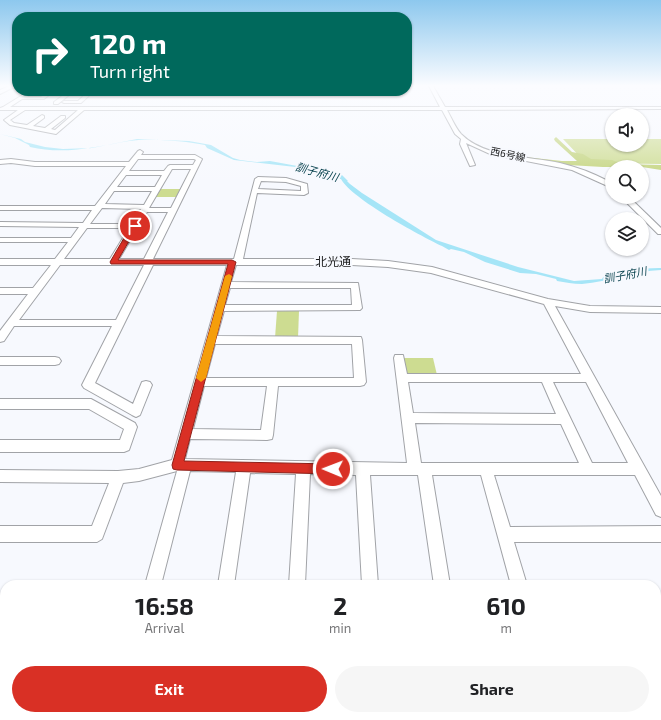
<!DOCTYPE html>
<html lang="en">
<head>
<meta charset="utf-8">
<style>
  body { margin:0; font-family:"Exo 2","Noto Sans JP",sans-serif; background:#f6f6f6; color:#202124; height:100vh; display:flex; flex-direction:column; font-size:15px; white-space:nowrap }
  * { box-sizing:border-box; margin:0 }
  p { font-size:13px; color:#757577 }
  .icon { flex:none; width:22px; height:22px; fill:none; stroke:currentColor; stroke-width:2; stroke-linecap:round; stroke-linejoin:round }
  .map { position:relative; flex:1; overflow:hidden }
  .drawer { position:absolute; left:0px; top:580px; width:661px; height:140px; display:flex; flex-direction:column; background:#fff; border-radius:16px 16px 0 0; box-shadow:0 1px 3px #0004 }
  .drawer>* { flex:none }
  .top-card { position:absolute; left:12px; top:12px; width:400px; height:84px; border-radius:16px; box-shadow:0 1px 3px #0004; background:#00695c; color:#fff; overflow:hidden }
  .fabs { position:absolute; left:605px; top:108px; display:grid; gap:8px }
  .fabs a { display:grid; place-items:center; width:44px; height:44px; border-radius:50%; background:#fff; box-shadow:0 1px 3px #0004; font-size:20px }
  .pin { position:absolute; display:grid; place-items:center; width:34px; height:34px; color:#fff; margin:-17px; border:2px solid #fff; border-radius:50%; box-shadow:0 1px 4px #0007 }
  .me { position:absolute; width:44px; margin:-22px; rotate:271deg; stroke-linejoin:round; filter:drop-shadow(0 0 3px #0008) }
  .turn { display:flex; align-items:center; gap:14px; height:84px; padding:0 12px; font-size:18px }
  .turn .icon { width:52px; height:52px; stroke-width:2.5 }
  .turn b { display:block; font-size:28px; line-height:34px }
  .eta { display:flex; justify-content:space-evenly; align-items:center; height:68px; text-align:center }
  .eta b { font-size:24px; font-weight:700; line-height:28px }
  .cta { display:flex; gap:8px; margin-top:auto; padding:8px 12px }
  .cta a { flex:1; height:46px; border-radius:24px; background:#d93025; color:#fff; font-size:16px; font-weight:700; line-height:46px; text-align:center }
  .cta a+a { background:#f6f6f6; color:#202124 }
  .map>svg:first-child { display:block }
  .green { fill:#cddc91 }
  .forest { fill:#c2d37a }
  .water { fill:#a5e5f7 }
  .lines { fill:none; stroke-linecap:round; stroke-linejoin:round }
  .minor-casing { stroke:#a1a3a7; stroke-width:2 }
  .major-casing { stroke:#a1a3a7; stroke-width:2 }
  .minor { fill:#fff; fill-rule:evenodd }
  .major { fill:#fff; fill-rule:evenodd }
  .route { fill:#d93025; stroke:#8d1f18 }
  .slow { fill:#f59e0b }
  .labels { text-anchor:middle; stroke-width:4; stroke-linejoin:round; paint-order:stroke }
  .far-street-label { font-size:10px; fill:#1a1b1c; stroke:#f7f9fe }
  .far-water-label { font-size:11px; font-style:italic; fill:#033e4a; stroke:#f7f9fe }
  .street-label { font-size:12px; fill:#1a1b1c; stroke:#f7f9fe }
</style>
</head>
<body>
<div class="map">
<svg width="661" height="720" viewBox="0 0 661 720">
  <rect width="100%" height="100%" fill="#f7f9fe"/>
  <!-- green -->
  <g class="green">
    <path d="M563 139H612V145H642V139H661V164L586 163Z"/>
    <path d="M160 189H182L177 197H155Z"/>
    <path d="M277 311H299L298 338H275Z"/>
    <path d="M403 358H433L437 375H406Z"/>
    <path d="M300 715H371L372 720H301Z"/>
  </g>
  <!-- forest -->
  <path class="forest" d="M556 137 572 152 583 154 591 159 612 160 622 164 661 165V170L642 167H603L568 165 516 156 562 161H577L555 141 554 139Z"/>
  <!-- water -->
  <path class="water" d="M0 134 21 139 25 142 45 147 63 149 92 148 137 139 189 141 211 145 233 158 240 160 257 162 270 161 341 174 348 181H347L350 184 362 193 436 240 518 267 574 281 602 279 605 274 631 269 659 268H661V270C634 271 609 282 582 284 573 284 565 282 557 281L556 279 536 274 520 273 485 262 464 252 451 249 449 250 442 246C419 235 352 199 341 179L332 178 327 173 304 168 234 160 207 148 205 145C185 141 150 138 129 141 95 147 64 155 30 147L29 145 15 138Z"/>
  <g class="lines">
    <defs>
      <g id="minor">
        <path d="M429 86H433L445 107H661V109L447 110C451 117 455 127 461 134 485 158 528 156 560 163 577 167 593 173 608 181L612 183V188L572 170 490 154 466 143 475 165 470 166 460 144 461 139 455 134 442 110H84L56 134 10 125 4 120 18 110H0V108L3 107 29 91H34L27 97H41L49 91H54L44 99H22L10 107H440ZM25 110H78L55 130 51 129 65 118V116H61L45 128 33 126 44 118V116L42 115 27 125 14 123 10 120Z"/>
        <path d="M69 91H74L58 104H54V102Z"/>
        <path d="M89 91H94L81 103H64L62 102 64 101H78Z"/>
        <path d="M140 150 143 152 141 155H195L202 159 153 259H234L255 179 258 177 286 178 307 184 308 193 304 195 257 193 243 259H352L388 261 432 267 548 299 590 306 661 307V313L590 312 555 306 661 496V517L656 515 635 475H494L510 527 661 526V542H514L527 585H511L481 475H432L450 585H434L418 475H370L378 585H362L356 475 310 474 305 585H289L296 474 250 473 234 585H218L236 472 190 471 161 585H145L177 471 139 481 123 483 102 539 97 542H0V526H92L109 483 0 482V470L118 471 139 469 172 460 227 265H153L95 383 133 404 142 382 146 381 150 382 152 385 140 415 136 417 132 415 84 388 82 385 112 326H14L4 341 0 342V331L28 294H0V288H33L51 265H0V259H55L68 242H0V238H71L79 227 0 226V222L83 223 92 210H0V206H95L126 166H35L11 163 0 164V160L11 159 35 162H129L138 151ZM138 159H194L196 160 193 165H170L168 166 164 171H129ZM172 169H191L171 208H149ZM126 175H162L155 187H117ZM261 181 286 182 301 186V191L258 189ZM114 191H152L144 205 105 204ZM102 208 141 209 132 224H90ZM147 212H168L144 259H119ZM87 228H129L110 259H64ZM60 265H144L116 320H19ZM236 265H352L388 267 431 273 544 304 581 374H407L403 355H395L394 358 407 463 185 459 190 439 267 440 272 439 273 435 278 386H360L364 385 366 382 362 340 361 337 217 336 224 311 360 310 362 308 358 283 231 282ZM230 288H351L352 305H225ZM215 344H352L354 378H206ZM408 382H542L556 414 413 413ZM553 382H586L628 463H592ZM204 386H267L261 430 193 429ZM415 423 561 424 579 463H421Z"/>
        <path d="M621 197H629L661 228V234H658Z"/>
        <path d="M0 357H55L59 358 61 361 59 364 55 365H0Z"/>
        <path d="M0 399H91L135 423 137 427 129 450 124 452H0V440H120L124 429 89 409H0Z"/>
        <rect x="0" y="604" width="5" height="18"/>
        <rect x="656" y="612" width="5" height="18"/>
        <path d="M5 640V668L0 670V642Z"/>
        <path d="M109 715H129L128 720H108Z"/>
        <path d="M196 715H216L215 720H195Z"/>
        <path d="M281 715H301L300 720H280Z"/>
        <rect x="369" y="715" width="20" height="5"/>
        <rect x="453" y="715" width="20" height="5"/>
        <path d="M545 715H565L567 720H547Z"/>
      </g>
      <path id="major" d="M9 86H16L0 94V90Z"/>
    </defs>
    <!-- minor casing -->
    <use href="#minor" class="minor-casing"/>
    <!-- major casing -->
    <use href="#major" class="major-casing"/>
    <!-- minor -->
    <use href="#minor" class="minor"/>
    <!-- major -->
    <use href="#major" class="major"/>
  </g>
  <!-- sky -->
  <linearGradient id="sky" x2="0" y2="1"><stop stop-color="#8dc8ee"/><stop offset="0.46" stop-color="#fbfcff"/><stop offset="1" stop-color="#fbfcff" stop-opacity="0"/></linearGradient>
  <rect width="661" height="186" fill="url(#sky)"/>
  <!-- route -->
  <path class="route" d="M135 224 138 226 118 260H232L236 262 184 461 333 464 337 465 338 469 337 472 333 474 177 470 173 469 172 465 228 264H111L110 262 131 226Z"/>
  <!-- slow -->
  <path class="slow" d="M229 274 232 276 206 378 201 382 196 378 225 276Z"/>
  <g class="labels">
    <!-- far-street labels -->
    <g class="far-street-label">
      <text transform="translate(508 154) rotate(12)" y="4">西6号線</text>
    </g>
    <!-- far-water labels -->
    <g class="far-water-label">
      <text transform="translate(317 172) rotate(15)" y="4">訓子府川</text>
      <text transform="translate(625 275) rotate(-11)" y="4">訓子府川</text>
    </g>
    <!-- street labels -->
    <g class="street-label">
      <text x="333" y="266">北光通</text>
    </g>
  </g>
</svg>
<div class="fabs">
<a><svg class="icon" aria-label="sound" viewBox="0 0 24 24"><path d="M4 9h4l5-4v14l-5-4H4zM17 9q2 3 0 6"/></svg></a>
<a><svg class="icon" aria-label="search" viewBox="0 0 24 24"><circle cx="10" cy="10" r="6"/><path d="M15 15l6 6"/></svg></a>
<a><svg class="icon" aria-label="layers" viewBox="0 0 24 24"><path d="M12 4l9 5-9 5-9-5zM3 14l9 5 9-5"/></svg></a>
</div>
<div class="pin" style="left:135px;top:226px;background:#d93025"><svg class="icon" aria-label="arrive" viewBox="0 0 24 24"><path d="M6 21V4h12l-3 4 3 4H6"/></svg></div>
<svg class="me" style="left:333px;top:469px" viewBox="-20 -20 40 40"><circle r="17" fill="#d93025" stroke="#fff" stroke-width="3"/><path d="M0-11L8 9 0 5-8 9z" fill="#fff"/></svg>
<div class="top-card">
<div class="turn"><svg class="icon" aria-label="right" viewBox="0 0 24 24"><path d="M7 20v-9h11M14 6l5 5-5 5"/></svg><div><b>120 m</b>Turn right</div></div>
</div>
<section class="drawer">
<div class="eta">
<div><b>16:58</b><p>Arrival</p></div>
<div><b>2</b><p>min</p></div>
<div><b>610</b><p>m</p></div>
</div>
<div class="cta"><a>Exit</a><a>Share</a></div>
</section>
</div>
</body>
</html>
